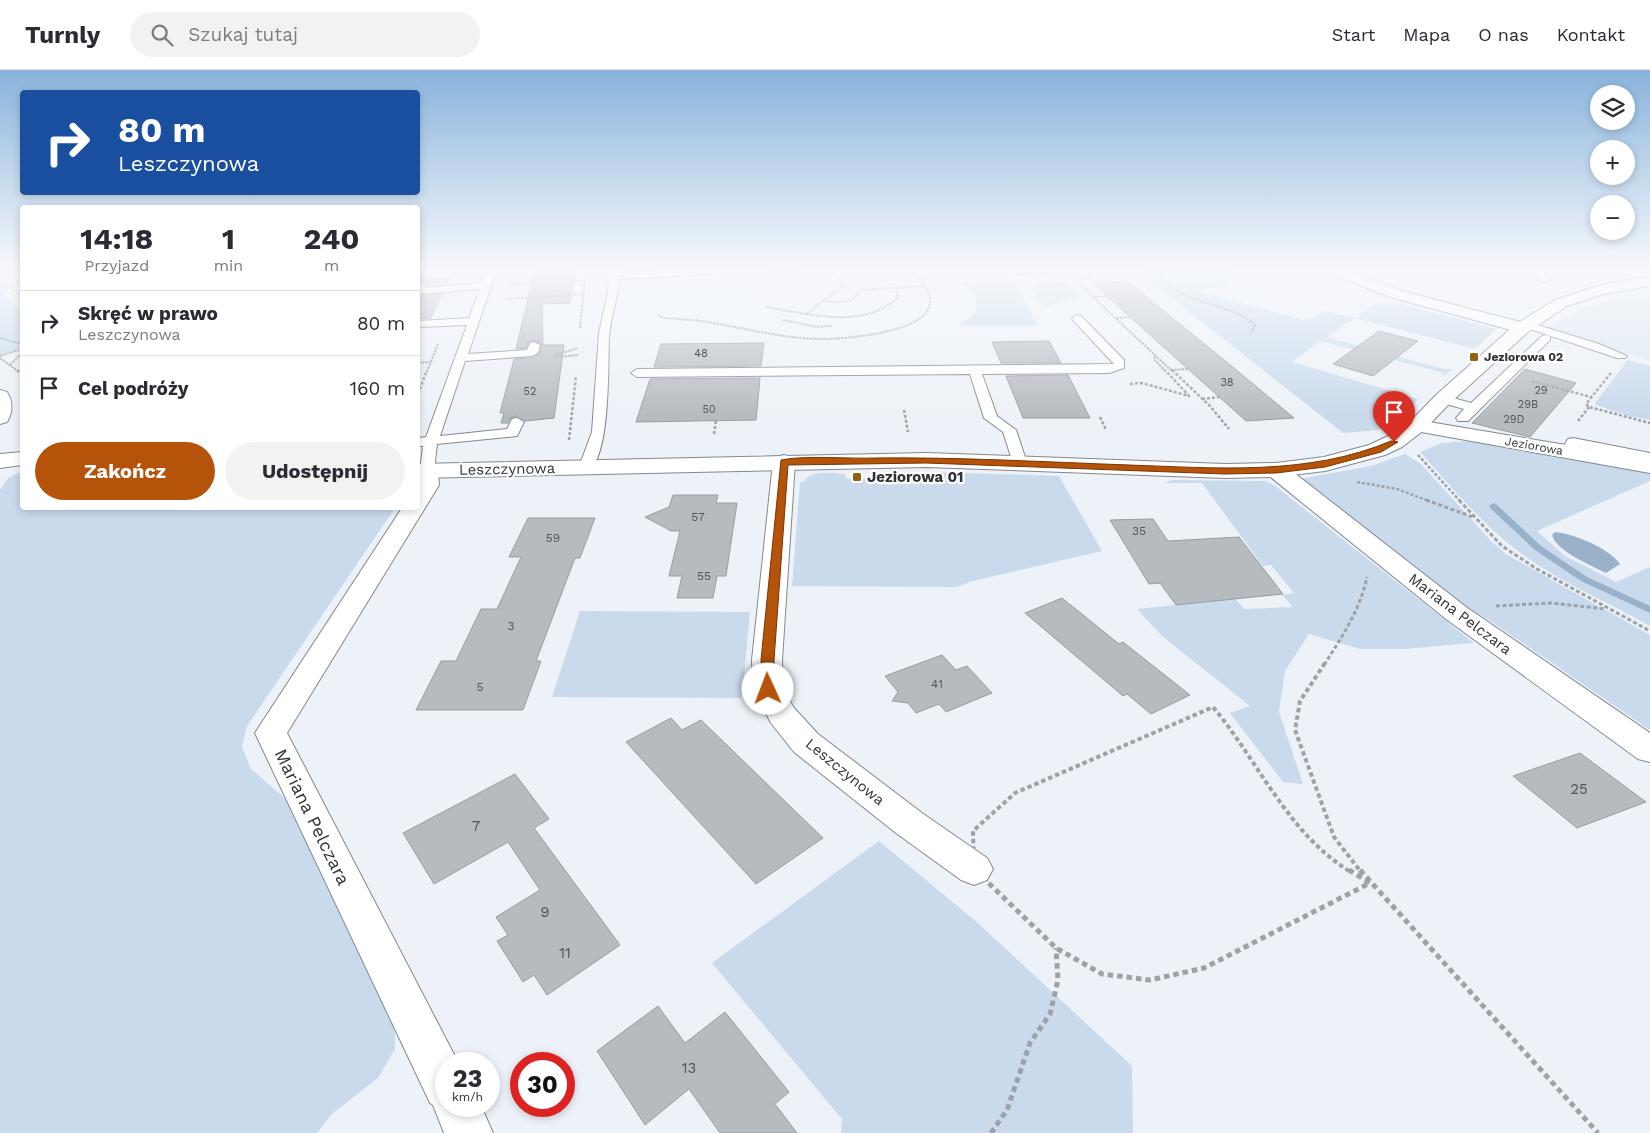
<!DOCTYPE html>
<html lang="pl">
<head>
<meta charset="utf-8">
<style>
  body { margin:0; font-family:"Work Sans",sans-serif; background:#f2f2f3; color:#2b2b33; height:100vh; display:flex; flex-direction:column; font-size:19px; white-space:nowrap }
  * { box-sizing:border-box; margin:0 }
  p { font-size:16px; color:#7c7c81 }
  .icon { flex:none; width:28px; height:28px; fill:none; stroke:currentColor; stroke-width:2; stroke-linecap:round; stroke-linejoin:round }
  .map { position:relative; flex:1; overflow:hidden }
  .drawer { position:absolute; left:20px; top:135px; width:400px; height:305px; display:flex; flex-direction:column; background:#fff; border-radius:5px; box-shadow:0 2px 8px #0003 }
  .drawer>* { flex:none }
  .guide { position:absolute; left:20px; top:20px; width:400px; height:105px; border-radius:5px; box-shadow:0 2px 8px #0003; background:#1a4fa0; color:#fff; overflow:hidden }
  .buttons { position:absolute; left:1590px; top:15px; display:grid; gap:10px }
  .buttons a { display:grid; place-items:center; width:45px; height:45px; border-radius:50%; background:#fff; box-shadow:0 2px 8px #0003; font-size:25px }
  .speed { position:absolute; left:435px; top:982px; display:flex; gap:10px; font-size:25px; font-weight:700; text-align:center }
  .speed>* { display:grid; place-content:center; width:65px; height:65px; border-radius:50%; background:#fff; box-shadow:0 2px 8px #0003; line-height:1 }
  .speed small { font-size:12px; font-weight:400 }
  .speed .limit { border:8px solid #d22; background:#fff; color:#111 }
  .pin { position:absolute; display:grid; place-items:center; width:42px; height:42px; color:#fff; margin:-51px -21px; border-radius:50% 50% 50% 0; rotate:-45deg; box-shadow:0 0 5px #0007 }
  .pin .icon { rotate:45deg }
  .me { position:absolute; width:55px; margin:-28px; rotate:358deg; stroke-linejoin:round; filter:drop-shadow(0 0 4px #0008) }
  .turn { display:flex; align-items:center; gap:18px; height:105px; padding:0 15px; font-size:22px }
  .turn .icon { width:65px; height:65px; stroke-width:2.5 }
  .turn b { display:block; font-size:35px; line-height:42px }
  .eta { display:flex; justify-content:space-evenly; align-items:center; height:85px; text-align:center }
  .eta b { font-size:30px; font-weight:700; line-height:35px }
  .cta { display:flex; gap:10px; margin-top:auto; padding:10px 15px }
  .cta a { flex:1; height:58px; border-radius:30px; background:#b45309; color:#fff; font-size:20px; font-weight:700; line-height:58px; text-align:center }
  .cta a+a { background:#f2f2f3; color:#2b2b33 }
  ul { padding:0; list-style:none }
  li { display:flex; align-items:center; gap:15px; height:65px; padding:0 15px; border-top:1px solid #e1e1e2 }
  li div { flex:1 }
  li b { display:block; font-size:19px }
  li em { font-style:normal }
  header { display:flex; align-items:center; gap:30px; box-sizing:border-box; height:70px; padding:0 25px; background:#fff; border-bottom:1px solid #e1e1e2 }
  header strong { font-size:24px }
  nav { display:flex; gap:28px; margin-inline-start:auto; font-size:18px }
  .search { width:350px; height:45px; background:#f2f2f3; display:flex; align-items:center; gap:12px; box-sizing:border-box; padding:0 18px; border-radius:28px; color:#7c7c81; font-size:19px }
  .map>svg:first-child { display:block }
  .built { fill:#dce7f3 }
  .green { fill:#c9daed }
  .water { fill:#9ab1ca }
  .lines { fill:none; stroke-linecap:round; stroke-linejoin:round }
  .stream { fill:#9ab1ca; fill-rule:evenodd }
  .building { fill:#b6bbc0; stroke:#999da3 }
  .service-casing { stroke:#83888d; stroke-width:2 }
  .minor-casing { stroke:#83888d; stroke-width:2 }
  .tertiary-casing { stroke:#83888d; stroke-width:2 }
  .secondary-casing { stroke:#83888d; stroke-width:2 }
  .path-far4 { stroke:#9ea1a6; stroke-width:2; stroke-dasharray:2.5 1; stroke-linecap:butt }
  .path-far3 { stroke:#9ea1a6; stroke-width:2.5; stroke-dasharray:3 2; stroke-linecap:butt }
  .path-far2 { stroke:#9ea1a6; stroke-width:3; stroke-dasharray:4 2.5; stroke-linecap:butt }
  .path-far1 { stroke:#9ea1a6; stroke-width:4; stroke-dasharray:4.5 3; stroke-linecap:butt }
  .path { stroke:#9ea1a6; stroke-width:5; stroke-dasharray:5.5 4; stroke-linecap:butt }
  .service { fill:#fff; fill-rule:evenodd }
  .minor { fill:#fff; fill-rule:evenodd }
  .tertiary { fill:#fff; fill-rule:evenodd }
  .secondary { fill:#fff; fill-rule:evenodd }
  .route { fill:#b45309; stroke:#753606 }
  .poi-dot { fill:#946114; stroke:#fff; stroke-width:2 }
  .labels { text-anchor:middle; stroke-width:4.5; stroke-linejoin:round; paint-order:stroke }
  .far-number-label { font-size:11px; fill:#525458 }
  .far-poi-label { font-size:12px; font-weight:bold; fill:#303235; stroke:#fff; text-anchor:start }
  .far-street-label { font-size:12px; fill:#303235; stroke:#fff }
  .number-label { font-size:12px; fill:#525458 }
  .street-label { font-size:15px; fill:#303235; stroke:#fff }
  .poi-label { font-size:15px; font-weight:bold; fill:#303235; stroke:#fff; text-anchor:start }
  .near-number-label { font-size:15px; fill:#525458 }
  .near-street-label { font-size:18px; fill:#303235; stroke:#fff }
</style>
</head>
<body>
<header>
<strong>Turnly</strong>
<div class="search"><svg class="icon" aria-label="search" viewBox="0 0 24 24"><circle cx="10" cy="10" r="6"/><path d="M15 15l6 6"/></svg>Szukaj tutaj</div>
<nav><a>Start</a><a>Mapa</a><a>O nas</a><a>Kontakt</a></nav>
</header>
<div class="map">
<svg width="1650" height="1063" viewBox="0 0 1650 1063">
  <rect width="100%" height="100%" fill="#edf2f8"/>
  <!-- built -->
  <path class="built" d="M1650 217V291L1546 258 1586 237Z"/>
  <!-- green -->
  <g class="green">
    <path d="M0 199H22L1 213H17L3 222 22 242V278L0 285Z"/>
    <path d="M1135 199C1168 199 1216 192 1246 205L1245 209 1228 212 1231 215 1197 221 1304 250H1309L1324 241 1355 248 1377 233H1396L1496 259 1475 279 1355 248 1328 266 1330 268 1444 299H1452L1445 305 1441 302 1320 271 1292 292 1418 329 1395 353 1377 360 1343 363Z"/>
    <path d="M1013 209 1037 256H959L976 242 975 225 962 212Z"/>
    <path d="M1063 212 1081 227C1078 229 1045 236 1043 236L1032 222V219L1039 213Z"/>
    <path d="M1628 290 1650 296V350L1628 346 1596 335 1595 333Z"/>
    <path d="M1467 371 1650 400V411L1537 461 1565 486 1616 512 1650 497V556C1605 531 1554 510 1514 478 1478 450 1450 415 1420 382L1442 373Z"/>
    <path d="M1405 384 1421 394 1491 471 1506 484 1650 565V660L1492 552 1449 528 1299 409 1371 396Z"/>
    <path d="M22 401V438H395L247 656 242 677 251 699 287 730 395 948V979L378 1008 332 1044 317 1063H0V420L8 408Z"/>
    <path d="M935 402 1059 406 1102 481 973 511 956 517 792 516 800 412H804C810 399 833 403 845 404L846 409 871 408V403Z"/>
    <path d="M1172 410 1265 411 1274 415 1474 573 1404 579H1360L1309 564 1285 601 1279 642 1303 714 1283 712 1230 643 1250 636 1162 566 1137 539 1235 529 1245 539 1293 537 1282 525 1294 523 1271 495 1263 496 1202 413H1164Z"/>
    <path d="M580 541 750 542 742 628 552 627Z"/>
    <path d="M879 771 979 854 1132 996 1133 1063H841L842 1049 712 893Z"/>
  </g>
  <!-- water -->
  <path class="water" d="M1555 462C1574 464 1609 478 1620 494L1606 503C1592 496 1556 481 1552 465Z"/>
  <g class="lines">
    <!-- stream -->
    <path class="stream" d="M1493 433 1496 434 1541 476 1587 507 1650 536V543L1581 511 1535 480 1490 438 1489 436Z"/>
  </g>
  <!-- building -->
  <g class="building">
    <path d="M535 199 575 201 570 233 542 234 543 275H564L554 348 526 351 517 346 510 348 508 353H501L504 343H500L514 289 533 288 540 283 542 275 534 270 528 272 526 278 516 279Z"/>
    <path d="M450 207 446 214 427 216 426 211H418V209Z"/>
    <path d="M1127 211 1234 298 1294 348 1246 351 1092 213Z"/>
    <path d="M442 224 431 248 418 249V225Z"/>
    <path d="M1379 261 1418 271 1373 306 1333 294Z"/>
    <path d="M1049 271 1061 293H1001L992 272Z"/>
    <path d="M764 273 761 296 654 297 661 274Z"/>
    <path d="M1525 299 1576 313 1530 367 1472 353Z"/>
    <path d="M1068 305 1090 348H1023L1006 306Z"/>
    <path d="M760 308 756 350 636 352 650 309Z"/>
    <path d="M673 425H718L716 433H737L726 506H717L713 528H677L682 506H669L680 461H671L645 447 669 437Z"/>
    <path d="M528 448H595L580 488H575L536 591H541L523 640H416L441 591H456L481 539H497L521 487H509Z"/>
    <path d="M1153 449 1168 471 1239 467 1283 524 1176 535 1160 513 1149 514 1110 450Z"/>
    <path d="M1062 528 1119 574 1123 572 1190 625 1151 644 1127 624 1123 626 1025 543Z"/>
    <path d="M942 585 956 600 967 596 992 623 946 642 939 634 916 643 908 633 892 631 898 622 885 606Z"/>
    <path d="M671 648 682 660 701 650 823 768 756 814 626 672Z"/>
    <path d="M1580 683 1646 732 1577 758 1513 706Z"/>
    <path d="M515 704 549 749 534 758 620 875 547 925 534 905 523 912 497 871 508 865 496 847 540 820 508 772 434 814 403 763Z"/>
    <path d="M658 936 685 973 725 942 789 1022 775 1034 797 1063H720L689 1019 645 1055 597 981Z"/>
  </g>
  <g class="lines">
    <defs>
      <g id="service">
        <path d="M487 199H497L468 284 527 280 530 273 534 272 540 275 538 283 532 286 465 291 440 366 507 359 512 349 517 348 524 352 517 366 437 374 434 401 427 405 422 404 420 401 423 376H418V368L426 367 467 255 418 257V251L469 248 480 219 419 224 418 213 425 212V218L482 213Z"/>
        <path d="M610 199H620L619 203 697 199H752L747 202 619 209C618 228 611 246 609 266 608 289 611 395 586 401L579 397 592 362 599 263 608 222Z"/>
        <path d="M1531 199H1541L1549 210 1547 212H1541Z"/>
        <path d="M22 210V226L12 218Z"/>
        <path d="M1077 245 1081 246 1124 290V298L1109 303 982 304 997 346 1016 360 1027 393 1020 397 1013 393 1003 362 984 348 970 304 637 307 631 303 637 299 1114 294 1073 250 1072 248Z"/>
        <path d="M1528 252 1599 274 1627 286 1625 288H1617L1524 257V253Z"/>
        <path d="M1546 265 1550 266V270L1468 351H1458L1456 348 1464 339 1439 332 1437 329 1443 325 1471 333 1542 266Z"/>
        <path d="M1573 368 1650 383V391L1577 377 1572 385H1562L1560 382 1568 369Z"/>
      </g>
      <g id="minor">
        <path d="M1324 199H1344L1402 221 1528 254 1531 258 1528 262 1522 263 1390 227 1326 202Z"/>
        <path d="M1417 350 1650 389V403L1410 360 1407 356 1410 352Z"/>
        <path d="M784 385 792 387 795 392 782 590 783 619 794 638 818 664 922 743 987 788 993 799 987 810 974 815 961 810 896 763 794 682 771 653 753 619 752 590 773 392 776 387Z"/>
        <path d="M1276 393 1284 395 1466 537 1650 663V692L1638 689 1446 549 1268 405 1265 400 1268 395Z"/>
        <path d="M427 394 435 396 438 401 439 415 287 663 459 994H446V1036H481L493 1063H444L433 1035 430 1033 255 663 402 438H418V398Z"/>
      </g>
      <g id="tertiary">
        <path d="M1650 206V216L1603 224 1567 236 1528 262 1450 333 1424 360 1402 377 1385 385 1325 401 1276 407 1225 408 927 397 418 408V394L927 383 1225 394 1276 393 1324 387 1369 375 1386 367 1410 352 1436 325 1516 254 1555 230 1600 215Z"/>
        <path d="M22 382V395L0 398V384Z"/>
      </g>
      <path id="secondary" d="M0 320 7 322C13 331 13 343 7 352L0 354Z"/>
    </defs>
    <!-- service casing -->
    <use href="#service" class="service-casing"/>
    <!-- minor casing -->
    <use href="#minor" class="minor-casing"/>
    <!-- tertiary casing -->
    <use href="#tertiary" class="tertiary-casing"/>
    <!-- secondary casing -->
    <use href="#secondary" class="secondary-casing"/>
    <!-- path-far4 -->
    <g class="path-far4">
      <path d="M834 199 843 216 823 231C837 232 853 235 860 220L924 216"/>
      <path d="M1006 199 1012 205 1023 204"/>
      <path d="M1018 199 1023 204 1063 202"/>
      <path d="M1086 199 1092 205 1078 213 1173 302"/>
      <path d="M1165 199 1161 206C1185 237 1227 230 1255 255L1251 263"/>
      <path d="M1220 199 1226 202"/>
      <path d="M769 202 824 199"/>
      <path d="M511 215 585 210"/>
      <path d="M1094 227 1107 226"/>
      <path d="M507 229 583 224"/>
      <path d="M823 231 806 244C838 249 873 251 898 227L896 218"/>
      <path d="M766 237 806 244"/>
      <path d="M658 245 664 248C680 249 697 250 713 253 749 259 786 269 822 269 843 269 932 263 930 231 929 218 919 208 911 199"/>
      <path d="M1116 248 1131 247"/>
      <path d="M783 250 817 257 832 256"/>
      <path d="M580 258 586 199"/>
      <path d="M0 268 22 274"/>
      <path d="M555 285 578 278"/>
      <path d="M0 286 22 279"/>
      <path d="M1155 286 1154 289 1166 302"/>
      <path d="M554 287 579 285"/>
      <path d="M0 288 19 302"/>
      <path d="M418 293 430 292"/>
      <path d="M10 295 22 283"/>
      <path d="M1171 300 1188 299"/>
      <path d="M427 302 438 274"/>
    </g>
    <!-- path-far3 -->
    <g class="path-far3">
      <path d="M17 300 22 304"/>
      <path d="M1172 300 1210 336 1229 359"/>
      <path d="M1611 303 1586 334 1589 337 1650 353"/>
      <path d="M1532 311 1591 327"/>
      <path d="M1130 314 1142 313 1189 326 1165 300"/>
      <path d="M418 324 427 300"/>
      <path d="M1202 329 1220 327"/>
      <path d="M904 340 908 362"/>
      <path d="M1100 347 1106 360"/>
      <path d="M1578 351 1589 337"/>
      <path d="M714 364 716 350"/>
      <path d="M569 370 576 306"/>
      <path d="M1418 385 1460 431"/>
      <path d="M1357 412 1397 419 1429 431"/>
    </g>
    <!-- path-far2 -->
    <g class="path-far2">
      <path d="M1426 430 1473 447"/>
      <path d="M1459 430 1502 476 1537 499 1650 561"/>
      <path d="M1496 536 1551 533 1606 539"/>
      <path d="M1324 595C1342 567 1360 540 1367 507"/>
    </g>
    <!-- path-far1 -->
    <g class="path-far1">
      <path d="M1325 593 1300 631 1295 660 1334 767 1361 802"/>
      <path d="M977 802 974 799 973 761 1015 723 1213 637C1259 692 1288 764 1351 802"/>
    </g>
    <!-- path -->
    <g class="path">
      <path d="M975 800 1056 878 1102 904 1150 910 1204 898 1370 813 1349 800"/>
      <path d="M1360 800 1598 1063"/>
      <path d="M991 1063 1007 1040 1030 973 1050 944 1058 910 1056 878"/>
    </g>
    <!-- service -->
    <use href="#service" class="service"/>
    <!-- minor -->
    <use href="#minor" class="minor"/>
    <!-- tertiary -->
    <use href="#tertiary" class="tertiary"/>
    <!-- secondary -->
    <use href="#secondary" class="secondary"/>
  </g>
  <!-- sky -->
  <linearGradient id="sky" x2="0" y2="1"><stop stop-color="#89b3dc"/><stop offset="0.57" stop-color="#f7f9fc"/><stop offset="1" stop-color="#f7f9fc" stop-opacity="0"/></linearGradient>
  <rect width="1650" height="348" fill="url(#sky)"/>
  <!-- route -->
  <path class="route" d="M1391 371 1398 372 1381 382 1325 397 1276 403 1225 404 926 393 788 395 774 590 775 619 768 623 762 619 761 590 781 390C805 385 849 389 875 388 960 387 1045 392 1129 395 1217 398 1308 406 1391 371Z"/>
  <!-- markers -->
  <g class="poi-dot">
    <rect x="1469" y="282" width="10" height="10" rx="2.5"/>
    <rect x="852" y="402" width="10" height="10" rx="2.5"/>
  </g>
  <g class="labels">
    <!-- far-number labels -->
    <g class="far-number-label">
      <text x="701" y="287">48</text>
      <text x="1227" y="316">38</text>
      <text x="1541" y="324">29</text>
      <text x="530" y="325">52</text>
      <text x="1528" y="338">29B</text>
      <text x="709" y="343">50</text>
      <text x="1514" y="353">29D</text>
    </g>
    <!-- far-poi labels -->
    <g class="far-poi-label">
      <text x="1484" y="291">Jeziorowa 02</text>
    </g>
    <!-- far-street labels -->
    <g class="far-street-label">
      <text transform="translate(1534 376) rotate(10)" y="4">Jeziorowa</text>
    </g>
    <!-- number labels -->
    <g class="number-label">
      <text x="698" y="451">57</text>
      <text x="1139" y="465">35</text>
      <text x="553" y="472">59</text>
      <text x="704" y="510">55</text>
      <text x="511" y="560">3</text>
      <text x="937" y="618">41</text>
      <text x="480" y="621">5</text>
    </g>
    <!-- street labels -->
    <g class="street-label">
      <text transform="translate(507 399) rotate(-1)" y="5">Leszczynowa</text>
      <text transform="translate(1460 544) rotate(37)" y="5">Mariana Pelczara</text>
      <text transform="translate(845 702) rotate(39)" y="5">Leszczynowa</text>
    </g>
    <!-- poi labels -->
    <g class="poi-label">
      <text x="867" y="412">Jeziorowa 01</text>
    </g>
    <!-- near-number labels -->
    <g class="near-number-label">
      <text x="1579" y="724">25</text>
      <text x="476" y="761">7</text>
      <text x="545" y="847">9</text>
      <text x="565" y="888">11</text>
      <text x="689" y="1003">13</text>
    </g>
    <!-- near-street labels -->
    <g class="near-street-label">
      <text transform="translate(312 747) rotate(64)" y="6">Mariana Pelczara</text>
    </g>
  </g>
</svg>
<div class="buttons">
<a><svg class="icon" aria-label="layers" viewBox="0 0 24 24"><path d="M12 4l9 5-9 5-9-5zM3 14l9 5 9-5"/></svg></a>
<a>+</a>
<a>−</a>
</div>
<div class="speed"><div>23<small>km/h</small></div><div class="limit">30</div></div>
<div class="pin" style="left:1394px;top:372px;background:#d93025"><svg class="icon" aria-label="arrive" viewBox="0 0 24 24"><path d="M6 21V4h12l-3 4 3 4H6"/></svg></div>
<svg class="me" style="left:768px;top:619px" viewBox="-20 -20 40 40"><circle r="19" fill="#fff"/><path d="M0-13L10 11 0 6-10 11z" fill="#b45309"/></svg>
<div class="guide">
<div class="turn"><svg class="icon" aria-label="right" viewBox="0 0 24 24"><path d="M7 20v-9h11M14 6l5 5-5 5"/></svg><div><b>80 m</b>Leszczynowa</div></div>
</div>
<section class="drawer">
<div class="eta">
<div><b>14:18</b><p>Przyjazd</p></div>
<div><b>1</b><p>min</p></div>
<div><b>240</b><p>m</p></div>
</div>
<ul>
<li><svg class="icon" aria-label="right" viewBox="0 0 24 24"><path d="M7 20v-9h11M14 6l5 5-5 5"/></svg><div><b>Skręć w prawo</b><p>Leszczynowa</p></div><em>80 m</em></li>
<li><svg class="icon" aria-label="arrive" viewBox="0 0 24 24"><path d="M6 21V4h12l-3 4 3 4H6"/></svg><div><b>Cel podróży</b></div><em>160 m</em></li>
</ul>
<div class="cta"><a>Zakończ</a><a>Udostępnij</a></div>
</section>
</div>
</body>
</html>
